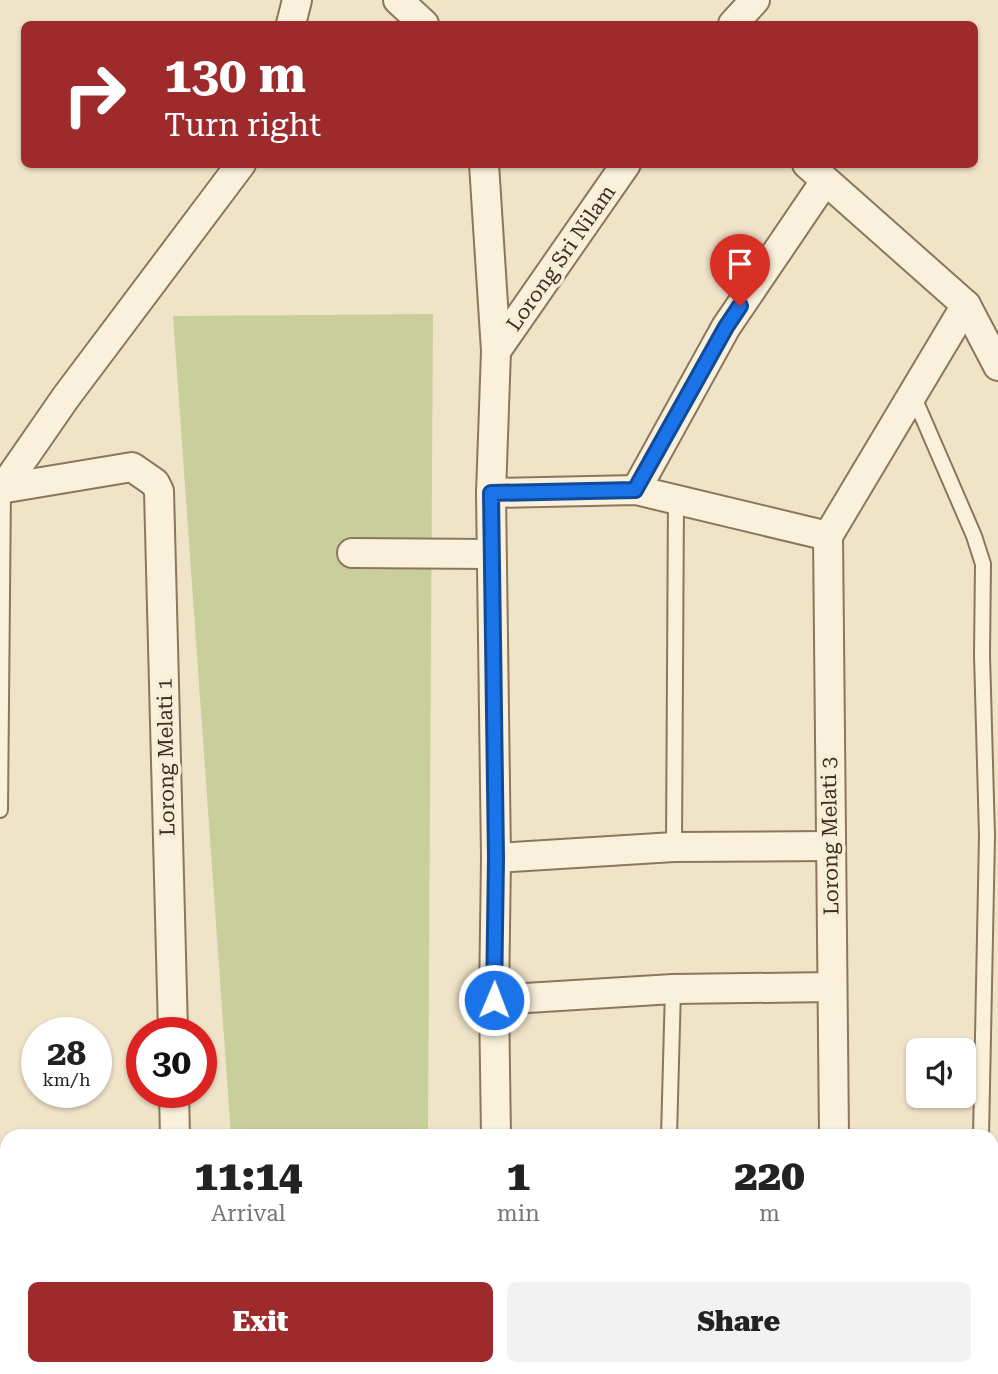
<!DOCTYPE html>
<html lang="en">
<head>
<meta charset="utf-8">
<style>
  body { margin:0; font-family:"Roboto Serif",serif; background:#f2f2f2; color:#222; height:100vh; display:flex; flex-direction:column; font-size:26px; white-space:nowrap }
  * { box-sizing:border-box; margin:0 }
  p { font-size:23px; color:#767676 }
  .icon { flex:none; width:38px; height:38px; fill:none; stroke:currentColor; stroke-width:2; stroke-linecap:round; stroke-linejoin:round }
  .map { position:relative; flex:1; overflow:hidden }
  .panel { position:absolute; left:0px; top:1129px; width:999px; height:247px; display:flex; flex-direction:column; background:#fff; border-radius:21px 21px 0 0; box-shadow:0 2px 5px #0004 }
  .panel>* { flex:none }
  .banner { position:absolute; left:21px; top:21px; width:957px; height:147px; border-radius:10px; box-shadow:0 2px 5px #0004; background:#9e2a2b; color:#fff; overflow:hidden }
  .fabs { position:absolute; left:906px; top:1038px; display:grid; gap:14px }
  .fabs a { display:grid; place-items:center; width:70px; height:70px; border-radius:10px; background:#fff; box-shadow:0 2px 5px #0004; font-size:35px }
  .speed { position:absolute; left:21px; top:1017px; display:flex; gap:14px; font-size:35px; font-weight:700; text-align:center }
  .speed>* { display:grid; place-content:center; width:91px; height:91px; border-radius:50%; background:#fff; box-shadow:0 2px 5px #0004; line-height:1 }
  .speed small { font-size:18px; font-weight:400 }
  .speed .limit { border:10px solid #d22; background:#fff; color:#111 }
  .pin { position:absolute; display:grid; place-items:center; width:60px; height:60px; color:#fff; margin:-72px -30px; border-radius:50% 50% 50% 0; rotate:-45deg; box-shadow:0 0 7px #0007 }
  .pin .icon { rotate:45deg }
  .me { position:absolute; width:77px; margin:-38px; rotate:1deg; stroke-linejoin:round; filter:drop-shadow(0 0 5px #0008) }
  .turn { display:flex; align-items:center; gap:24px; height:147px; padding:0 28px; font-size:32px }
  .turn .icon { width:91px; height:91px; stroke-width:2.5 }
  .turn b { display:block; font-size:49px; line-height:60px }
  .eta { display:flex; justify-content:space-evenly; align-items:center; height:119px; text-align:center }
  .eta b { font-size:42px; font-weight:800; line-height:49px }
  .cta { display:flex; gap:14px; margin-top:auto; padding:14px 28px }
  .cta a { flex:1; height:80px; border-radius:10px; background:#9e2a2b; color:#fff; font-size:28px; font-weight:800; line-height:80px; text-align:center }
  .cta a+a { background:#f2f2f2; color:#222 }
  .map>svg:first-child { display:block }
  .green { fill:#c9cf9b }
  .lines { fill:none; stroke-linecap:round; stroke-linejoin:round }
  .lane-casing { stroke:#8d765c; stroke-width:18 }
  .street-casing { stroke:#8d765c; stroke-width:32 }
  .lane { stroke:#faf1dc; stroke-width:14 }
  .street { stroke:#faf1dc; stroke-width:28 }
  .route-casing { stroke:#114b97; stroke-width:18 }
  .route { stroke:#1a73e8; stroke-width:12 }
  .labels { text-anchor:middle; stroke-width:7; stroke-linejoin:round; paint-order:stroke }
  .street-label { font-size:21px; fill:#3d2e20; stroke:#f7eed8 }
</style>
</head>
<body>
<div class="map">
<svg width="998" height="1374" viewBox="0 0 998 1374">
  <rect width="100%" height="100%" fill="#f0e4c8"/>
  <!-- green -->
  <path class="green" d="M433 314 428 1136H231L173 316Z"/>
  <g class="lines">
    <defs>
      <g id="lane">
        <path d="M913 395 974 536 983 564 982 655 987 836 981 1136"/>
        <path d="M0 810 3 488"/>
        <path d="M674 847 676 499"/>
        <path d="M669 1136 673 989"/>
        <path d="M665 1368V1374"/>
        <path d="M395 1372 435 1368"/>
      </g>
      <g id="street">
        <path d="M398 0 424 24"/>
        <path d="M291 24 297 0"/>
        <path d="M733 24 755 0"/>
        <path d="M484 164 496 351 491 493 496 858 494 1000 496 1136"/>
        <path d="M807 164 966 305 828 536"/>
        <path d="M966 305 998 366"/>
        <path d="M496 351 626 164"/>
        <path d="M3 488 66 397 241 164"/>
        <path d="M0 489 132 467 155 483 159 491 173 1032"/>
        <path d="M636 490 726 327 825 181"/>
        <path d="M491 493 636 490 828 536"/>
        <path d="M828 536 834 1136"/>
        <path d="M352 553 491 554"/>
        <path d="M496 858 674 847 830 846"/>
        <path d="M494 1000 673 989 832 987"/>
        <path d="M174 1092 175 1136"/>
        <path d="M181 1368V1374"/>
        <path d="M838 1368V1374"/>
        <path d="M497 1374V1368"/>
      </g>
    </defs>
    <!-- lane casing -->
    <use href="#lane" class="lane-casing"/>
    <!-- street casing -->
    <use href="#street" class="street-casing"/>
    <!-- lane -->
    <use href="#lane" class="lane"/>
    <!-- street -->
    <use href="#street" class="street"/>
  </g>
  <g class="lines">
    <defs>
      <path id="route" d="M494 1000 496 858 491 493 635 490 726 327 740 306"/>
    </defs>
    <!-- route casing -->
    <use href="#route" class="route-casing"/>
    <!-- route -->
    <use href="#route" class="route"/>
  </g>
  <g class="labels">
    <!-- street labels -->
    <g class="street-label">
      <text transform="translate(561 258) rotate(-55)" y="7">Lorong Sri Nilam</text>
      <text transform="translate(166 757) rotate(-91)" y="7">Lorong Melati 1</text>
      <text transform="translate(830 836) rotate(-91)" y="7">Lorong Melati 3</text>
    </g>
  </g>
</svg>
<div class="fabs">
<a><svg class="icon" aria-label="sound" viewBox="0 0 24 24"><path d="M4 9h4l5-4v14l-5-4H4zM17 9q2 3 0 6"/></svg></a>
</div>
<div class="speed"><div>28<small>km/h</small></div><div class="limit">30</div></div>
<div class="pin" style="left:740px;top:306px;background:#d93025"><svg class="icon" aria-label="arrive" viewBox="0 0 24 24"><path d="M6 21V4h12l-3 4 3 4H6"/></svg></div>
<svg class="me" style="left:494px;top:1000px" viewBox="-20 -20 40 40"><circle r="17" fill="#1a73e8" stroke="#fff" stroke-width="3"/><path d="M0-11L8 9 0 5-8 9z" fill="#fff"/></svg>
<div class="banner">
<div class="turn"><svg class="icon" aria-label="right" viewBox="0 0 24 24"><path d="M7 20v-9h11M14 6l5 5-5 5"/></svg><div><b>130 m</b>Turn right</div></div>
</div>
<section class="panel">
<div class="eta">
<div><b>11:14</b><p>Arrival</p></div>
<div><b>1</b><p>min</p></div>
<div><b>220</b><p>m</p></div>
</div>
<div class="cta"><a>Exit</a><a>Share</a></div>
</section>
</div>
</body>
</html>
